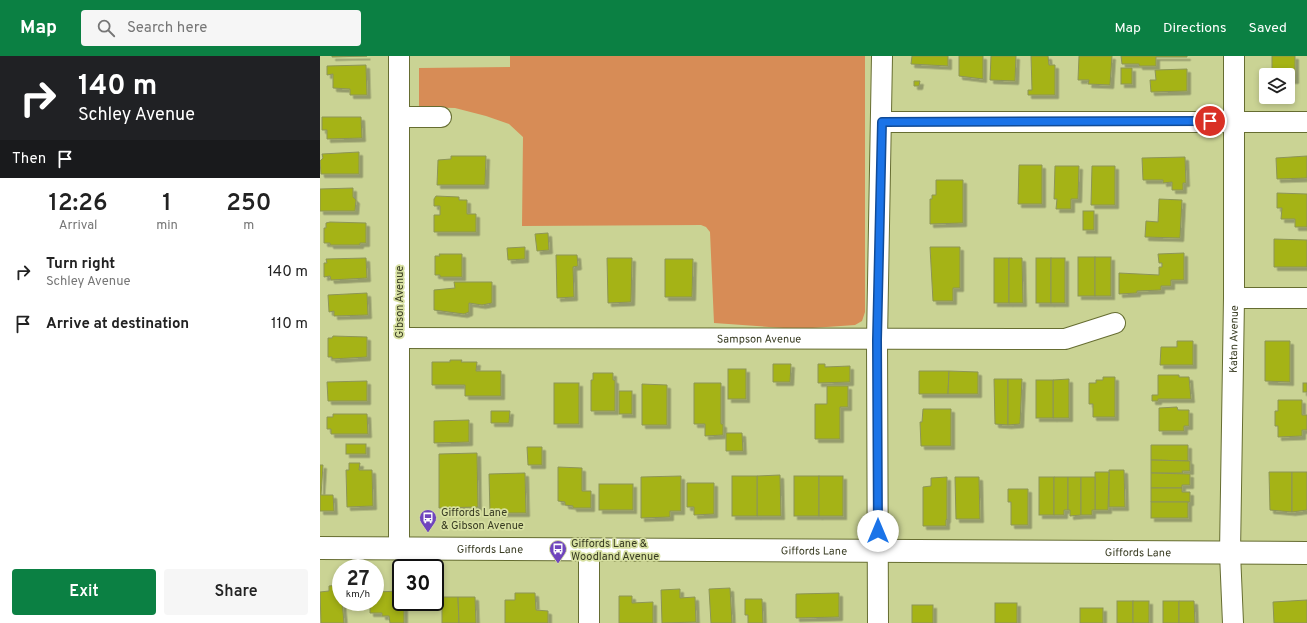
<!DOCTYPE html>
<html lang="en">
<head>
<meta charset="utf-8">
<style>
  body { margin:0; font-family:Overpass,sans-serif; background:#f6f6f6; color:#222; height:100vh; display:flex; flex-direction:column; font-size:15px; white-space:nowrap }
  * { box-sizing:border-box; margin:0 }
  p { font-size:13px; color:#767676 }
  .icon { flex:none; width:22px; height:22px; fill:none; stroke:currentColor; stroke-width:2; stroke-linecap:round; stroke-linejoin:round }
  .map { position:relative; flex:1; overflow:hidden }
  .sheet { display:flex; flex-direction:column; background:#fff; width:320px }
  .sheet>* { flex:none }
  .guide { background:#202124; color:#fff; overflow:hidden }
  .buttons { position:absolute; left:939px; top:12px; display:grid; gap:8px }
  .buttons a { display:grid; place-items:center; width:36px; height:36px; border-radius:4px; background:#fff; box-shadow:0 2px 6px #0003; font-size:20px }
  .speed { position:absolute; left:12px; top:503px; display:flex; gap:8px; font-size:20px; font-weight:700; text-align:center }
  .speed>* { display:grid; place-content:center; width:52px; height:52px; border-radius:50%; background:#fff; box-shadow:0 2px 6px #0003; line-height:1 }
  .speed small { font-size:10px; font-weight:400 }
  .speed .limit { border:2px solid #111; border-radius:6px; background:#fff; color:#111 }
  .pin { position:absolute; display:grid; place-items:center; width:34px; height:34px; color:#fff; margin:-17px; border:2px solid #fff; border-radius:50%; box-shadow:0 1px 4px #0007 }
  .me { position:absolute; width:44px; margin:-22px; rotate:0deg; stroke-linejoin:round; filter:drop-shadow(0 0 3px #0008) }
  .turn { display:flex; align-items:center; gap:14px; height:84px; padding:0 12px; font-size:18px }
  .turn .icon { width:52px; height:52px; stroke-width:2.5 }
  .turn b { display:block; font-size:28px; line-height:34px }
  .then { display:flex; align-items:center; height:38px; padding:0 12px; background:#0003; gap:8px; font-size:15px }
  .eta { display:flex; justify-content:space-evenly; align-items:center; height:68px; text-align:center }
  .eta b { font-size:24px; font-weight:600; line-height:28px }
  .primary-button { display:flex; gap:8px; margin-top:auto; padding:8px 12px }
  .primary-button a { flex:1; height:46px; border-radius:4px; background:#0b8043; color:#fff; font-size:16px; font-weight:600; line-height:46px; text-align:center }
  .primary-button a+a { background:#f6f6f6; color:#222 }
  ul { padding:0; list-style:none }
  li { display:flex; align-items:center; gap:12px; height:52px; padding:0 12px }
  li div { flex:1 }
  li b { display:block; font-size:15px }
  li em { font-style:normal }
  header { display:flex; align-items:center; gap:24px; box-sizing:border-box; height:56px; padding:0 20px; background:#0b8043; color:#fff }
  header strong { font-size:19px }
  nav { display:flex; gap:22px; margin-inline-start:auto; font-size:14px }
  .search { width:280px; height:36px; background:#f6f6f6; display:flex; align-items:center; gap:10px; box-sizing:border-box; padding:0 14px; border-radius:4px; color:#767676; font-size:15px }
  main { display:flex; flex:1; min-height:0 }
  .map>svg:first-child { display:block }
  .green { fill:#d78c56 }
  .building { fill:#a5b317; stroke:#8d9558; filter:url(#shadow) }
  .lines { fill:none; stroke-linecap:round; stroke-linejoin:round }
  .minor-casing { stroke:#666d31; stroke-width:22 }
  .tertiary-casing { stroke:#666d31; stroke-width:24 }
  .minor { stroke:#fff; stroke-width:20 }
  .tertiary { stroke:#fff; stroke-width:22 }
  .route-casing { stroke:#114b97; stroke-width:10 }
  .route { stroke:#1a73e8; stroke-width:7 }
  .labels { text-anchor:middle; stroke-width:3.5; stroke-linejoin:round; paint-order:stroke }
  .street-label { font-size:11px; fill:#393c23; stroke:#d7e0a1 }
  .poi-label { font-size:11px; fill:#393c23; stroke:#d7e0a1; text-anchor:start }
</style>
</head>
<body>
<header>
<strong>Map</strong>
<div class="search"><svg class="icon" aria-label="search" viewBox="0 0 24 24"><circle cx="10" cy="10" r="6"/><path d="M15 15l6 6"/></svg>Search here</div>
<nav><a>Map</a><a>Directions</a><a>Saved</a></nav>
</header>
<main>
<section class="sheet">
<div class="guide">
<div class="turn"><svg class="icon" aria-label="right" viewBox="0 0 24 24"><path d="M7 20v-9h11M14 6l5 5-5 5"/></svg><div><b>140 m</b>Schley Avenue</div></div>
<div class="then">Then<svg class="icon" aria-label="arrive" viewBox="0 0 24 24"><path d="M6 21V4h12l-3 4 3 4H6"/></svg></div>
</div>
<div class="eta">
<div><b>12:26</b><p>Arrival</p></div>
<div><b>1</b><p>min</p></div>
<div><b>250</b><p>m</p></div>
</div>
<ul>
<li><svg class="icon" aria-label="right" viewBox="0 0 24 24"><path d="M7 20v-9h11M14 6l5 5-5 5"/></svg><div><b>Turn right</b><p>Schley Avenue</p></div><em>140 m</em></li>
<li><svg class="icon" aria-label="arrive" viewBox="0 0 24 24"><path d="M6 21V4h12l-3 4 3 4H6"/></svg><div><b>Arrive at destination</b></div><em>110 m</em></li>
</ul>
<div class="primary-button"><a>Exit</a><a>Share</a></div>
</section>
<div class="map">
<svg width="987" height="567" viewBox="0 0 987 567">
  <defs>
    <filter id="shadow"><feDropShadow dx="3.5" dy="3.5" stdDeviation="0" flood-color="#0004"/></filter>
  </defs>
  <rect width="100%" height="100%" fill="#cad394"/>
  <!-- green -->
  <path class="green" d="M190 0H545V256L542 265 535 269 478 273 394 267 390 176 386 171 381 169 202 170 203 81 189 68 166 60 135 52 99 51V12L190 11Z"/>
  <!-- building -->
  <g class="building">
    <path d="M12 0H47L12 1Z"/>
    <path d="M592 0H628V10L591 8Z"/>
    <path d="M639 0H663V23L639 20Z"/>
    <path d="M671 0H696L695 25 670 24Z"/>
    <path d="M711 0H728L729 9H735V39H708V34H712Z"/>
    <path d="M759 0H792L790 29 768 28 769 24H758Z"/>
    <path d="M801 0H867V1H836V10H819V8H802Z"/>
    <path d="M952 0H975V24H968V19H952Z"/>
    <path d="M46 9 47 39H30V33L13 32V18L7 19V10Z"/>
    <rect x="801" y="12" width="11" height="16"/>
    <path d="M867 13V35L831 36 830 24H836L835 14Z"/>
    <path d="M594 25H600L599 30H594Z"/>
    <path d="M2 61H41L42 82 7 83V74H2Z"/>
    <path d="M39 96V118H1L0 105 3 102 2 98Z"/>
    <path d="M131 100H166L165 129H117L118 104 131 103Z"/>
    <path d="M987 100V122L957 123 956 102Z"/>
    <path d="M865 101 866 127H863V134H852V126L843 127V124H823L822 102Z"/>
    <path d="M699 109H722V148H698Z"/>
    <path d="M735 110H759L758 143H751V153H736L737 143H734Z"/>
    <path d="M772 110H795V149H771Z"/>
    <path d="M616 124H643V167L610 168V143H612V139H616Z"/>
    <path d="M33 132V141L36 144 35 155H0V133Z"/>
    <path d="M957 137 987 138V171H975V163H961L962 152H957Z"/>
    <path d="M116 140 139 141V144H147V158H156V176H114V159H120V150H114V143Z"/>
    <path d="M839 143 862 144 860 182 825 181 826 165 838 166Z"/>
    <rect x="763" y="155" width="11" height="19"/>
    <path d="M10 166 46 167V187H40V189H10V187H4V172H6V167Z"/>
    <path d="M228 177 229 194 217 195 215 178Z"/>
    <path d="M954 183 987 184V211H954Z"/>
    <path d="M205 191V203L188 204 187 192Z"/>
    <path d="M610 191H640V232H633V245H613Z"/>
    <path d="M864 197V224H851V230H841V234L817 235V237L799 238V217L839 219V211H842V207H839L838 198Z"/>
    <path d="M119 198H142V221H120V219H115V200H120Z"/>
    <path d="M236 199H257L258 210 253 211 254 241 237 242Z"/>
    <rect x="758" y="201" width="17" height="39"/>
    <rect x="775" y="201" width="16" height="39"/>
    <path d="M46 202 47 222 11 224 10 220 4 221V207H7L6 203Z"/>
    <path d="M287 202H312L311 246 288 247Z"/>
    <rect x="674" y="202" width="15" height="45"/>
    <path d="M689 202H702L703 247H689Z"/>
    <rect x="716" y="202" width="15" height="45"/>
    <rect x="731" y="202" width="14" height="45"/>
    <path d="M345 203H373L372 241H345Z"/>
    <path d="M134 226H172V247L162 249 149 247V256L144 258 114 254V234L135 232Z"/>
    <path d="M47 237 48 259 14 260V255L9 256 8 239Z"/>
    <path d="M13 280 47 281V301L12 303V301H8V282H12Z"/>
    <path d="M857 285H873V309H840L841 291H857Z"/>
    <path d="M945 285H970V326L945 325Z"/>
    <path d="M130 304H142L141 306H157L156 315H181V340H145V329H112V306H130Z"/>
    <path d="M453 308H471L470 326H453Z"/>
    <path d="M498 308H505V311L530 310V326L498 327Z"/>
    <rect x="408" y="313" width="18" height="30"/>
    <path d="M599 315H629L628 338H599Z"/>
    <path d="M629 315 658 316V338H628Z"/>
    <path d="M273 317H293V324H295V355H271V324H273Z"/>
    <path d="M838 319H859V321H869L871 343H838V345H832V339H838Z"/>
    <path d="M783 321H795V361H773V348H769V327H776V324H783Z"/>
    <path d="M674 323H688V369L675 368Z"/>
    <path d="M688 323H702L700 368 688 369Z"/>
    <path d="M749 323V362H733V324Z"/>
    <rect x="716" y="324" width="17" height="38"/>
    <path d="M47 325V345H8L7 326Z"/>
    <rect x="234" y="327" width="25" height="41"/>
    <path d="M374 327H401V368H403V379L385 380V368H374Z"/>
    <rect x="983" y="327" width="4" height="9"/>
    <path d="M322 328 347 329V369H322Z"/>
    <path d="M507 330H528V351H520V383H495V348H507Z"/>
    <rect x="299" y="335" width="13" height="23"/>
    <path d="M958 344H982V359H987V374H982V380L958 381V370H955V355H958Z"/>
    <path d="M857 351 858 354H869V370H864V375H839V352Z"/>
    <path d="M603 353H631V390H601L600 366H602Z"/>
    <path d="M171 355H190L189 367H171Z"/>
    <path d="M13 358H47L48 378H11V373H7V361H13Z"/>
    <path d="M149 364V386L114 387V365Z"/>
    <path d="M406 377H422L423 395H406Z"/>
    <rect x="26" y="388" width="20" height="10"/>
    <path d="M831 389H868V405L831 404Z"/>
    <path d="M207 391H222V409H208Z"/>
    <path d="M157 397 158 451 119 452V398Z"/>
    <path d="M831 404 870 405V415H862L863 417H831Z"/>
    <path d="M29 407H40L39 414H52L53 450 27 451 26 414H29Z"/>
    <path d="M0 409H3L1 439H13L14 455H0Z"/>
    <path d="M238 411 262 412V435H271V452H253V450L245 449V446L238 445Z"/>
    <path d="M789 414H804L805 451H789Z"/>
    <path d="M775 416H789L788 454H775Z"/>
    <path d="M949 416H972V456L950 454Z"/>
    <path d="M972 416H987V454L972 456Z"/>
    <path d="M205 417 206 457H170L169 418Z"/>
    <path d="M831 417 870 418V429H862V432H831Z"/>
    <path d="M460 419 461 460H437V420Z"/>
    <path d="M361 420V455H350V461L321 462V421Z"/>
    <rect x="412" y="420" width="25" height="40"/>
    <rect x="474" y="420" width="25" height="40"/>
    <rect x="499" y="420" width="24" height="40"/>
    <path d="M627 421V463L626 464V470H603V431L611 430V422Z"/>
    <path d="M635 421H659L660 463H636Z"/>
    <rect x="719" y="421" width="15" height="38"/>
    <path d="M734 421H748V454H744V459H734Z"/>
    <path d="M748 421H761V459L750 460V454H748Z"/>
    <path d="M761 421H775V454H772V459H761Z"/>
    <path d="M367 427H394V458L374 459V451H367Z"/>
    <rect x="279" y="428" width="34" height="26"/>
    <path d="M831 432H862V436H870V446H831Z"/>
    <path d="M688 433H708V469H691V446H688Z"/>
    <rect x="831" y="446" width="37" height="16"/>
    <path d="M18 529V534H21L24 567H1L0 536 9 535V530Z"/>
    <path d="M410 532 412 567H391L389 533Z"/>
    <path d="M360 533V542L375 541 376 566 342 567 341 534Z"/>
    <path d="M81 535V546H84V567H70L69 560H62V557H50V546H55V536Z"/>
    <path d="M195 537H215L216 554 228 555V567H185V544H195Z"/>
    <path d="M519 537V561L476 562V538Z"/>
    <path d="M299 540H312V547L333 546V567H299Z"/>
    <path d="M122 541H138L139 567H122Z"/>
    <path d="M138 541H155L156 567H139Z"/>
    <path d="M425 543H442L443 567H428V559H425Z"/>
    <path d="M987 544V567H954L953 546Z"/>
    <rect x="797" y="545" width="16" height="22"/>
    <rect x="813" y="545" width="16" height="22"/>
    <rect x="843" y="545" width="16" height="22"/>
    <path d="M859 545H874L875 567H859Z"/>
    <rect x="675" y="547" width="22" height="20"/>
    <rect x="592" y="549" width="21" height="18"/>
    <rect x="760" y="552" width="23" height="15"/>
  </g>
  <g class="lines">
    <defs>
      <g id="minor">
        <path d="M79 0V492"/>
        <path d="M79 61H121"/>
        <path d="M562 66H987"/>
        <path d="M914 242H987"/>
        <path id="s1" d="M79 282 745 283 795 267"/>
        <path d="M269 567V493"/>
        <path d="M558 567 557 284 562 0"/>
        <path id="s2" d="M913 567 910 497 914 242V0"/>
      </g>
      <g id="tertiary">
        <path id="s3" d="M0 492 987 497"/>
      </g>
    </defs>
    <!-- minor casing -->
    <use href="#minor" class="minor-casing"/>
    <!-- tertiary casing -->
    <use href="#tertiary" class="tertiary-casing"/>
    <!-- minor -->
    <use href="#minor" class="minor"/>
    <!-- tertiary -->
    <use href="#tertiary" class="tertiary"/>
  </g>
  <g class="lines">
    <defs>
      <path id="route" d="M558 475 557 284 562 66 890 65"/>
    </defs>
    <!-- route casing -->
    <use href="#route" class="route-casing"/>
    <!-- route -->
    <use href="#route" class="route"/>
  </g>
  <!-- icons -->
  <defs>
    <symbol id="bus-pin" viewBox="-11 -11 22 30"><path d="M0 17L-7.5 6A9.5 9.5 0 1 1 7.5 6Z" fill="#6f45bd" stroke="#d7e0a1"/><path d="M-5-6H5V4H4V6H2V4H-2V6H-4V4H-5ZM-3.5-4V0h7V-4ZM-3.5 1.2v1.5H-2V1.2ZM2 1.2v1.5H3.5V1.2Z" fill="#fff"/></symbol>
  </defs>
  <g fill-rule="evenodd">
    <use href="#bus-pin" x="98" y="452" width="20" height="27"/>
    <use href="#bus-pin" x="228" y="483" width="20" height="27"/>
  </g>
  <g class="labels">
    <!-- street labels -->
    <g class="street-label">
      <text transform="translate(79 246) rotate(-90)" y="4">Gibson Avenue</text>
      <text dy="4" stroke="none"><textPath href="#s1" startOffset="360">Sampson Avenue</textPath></text>
      <text dy="4" stroke="none"><textPath href="#s2" startOffset="284">Katan Avenue</textPath></text>
      <text dy="4" stroke="none"><textPath href="#s3" startOffset="170">Giffords Lane</textPath></text>
      <text dy="4" stroke="none"><textPath href="#s3" startOffset="494">Giffords Lane</textPath></text>
      <text dy="4" stroke="none"><textPath href="#s3" startOffset="818">Giffords Lane</textPath></text>
    </g>
    <!-- poi labels -->
    <g class="poi-label">
      <text x="121" y="460">Giffords Lane<tspan x="121" dy="13">&amp; Gibson Avenue</tspan></text>
      <text x="251" y="491">Giffords Lane &amp;<tspan x="251" dy="13">Woodland Avenue</tspan></text>
    </g>
  </g>
</svg>
<div class="buttons">
<a><svg class="icon" aria-label="layers" viewBox="0 0 24 24"><path d="M12 4l9 5-9 5-9-5zM3 14l9 5 9-5"/></svg></a>
</div>
<div class="speed"><div>27<small>km/h</small></div><div class="limit">30</div></div>
<div class="pin" style="left:890px;top:65px;background:#d93025"><svg class="icon" aria-label="arrive" viewBox="0 0 24 24"><path d="M6 21V4h12l-3 4 3 4H6"/></svg></div>
<svg class="me" style="left:558px;top:475px" viewBox="-20 -20 40 40"><circle r="19" fill="#fff"/><path d="M0-13L10 11 0 6-10 11z" fill="#1a73e8"/></svg>
</div>
</main>
</body>
</html>
